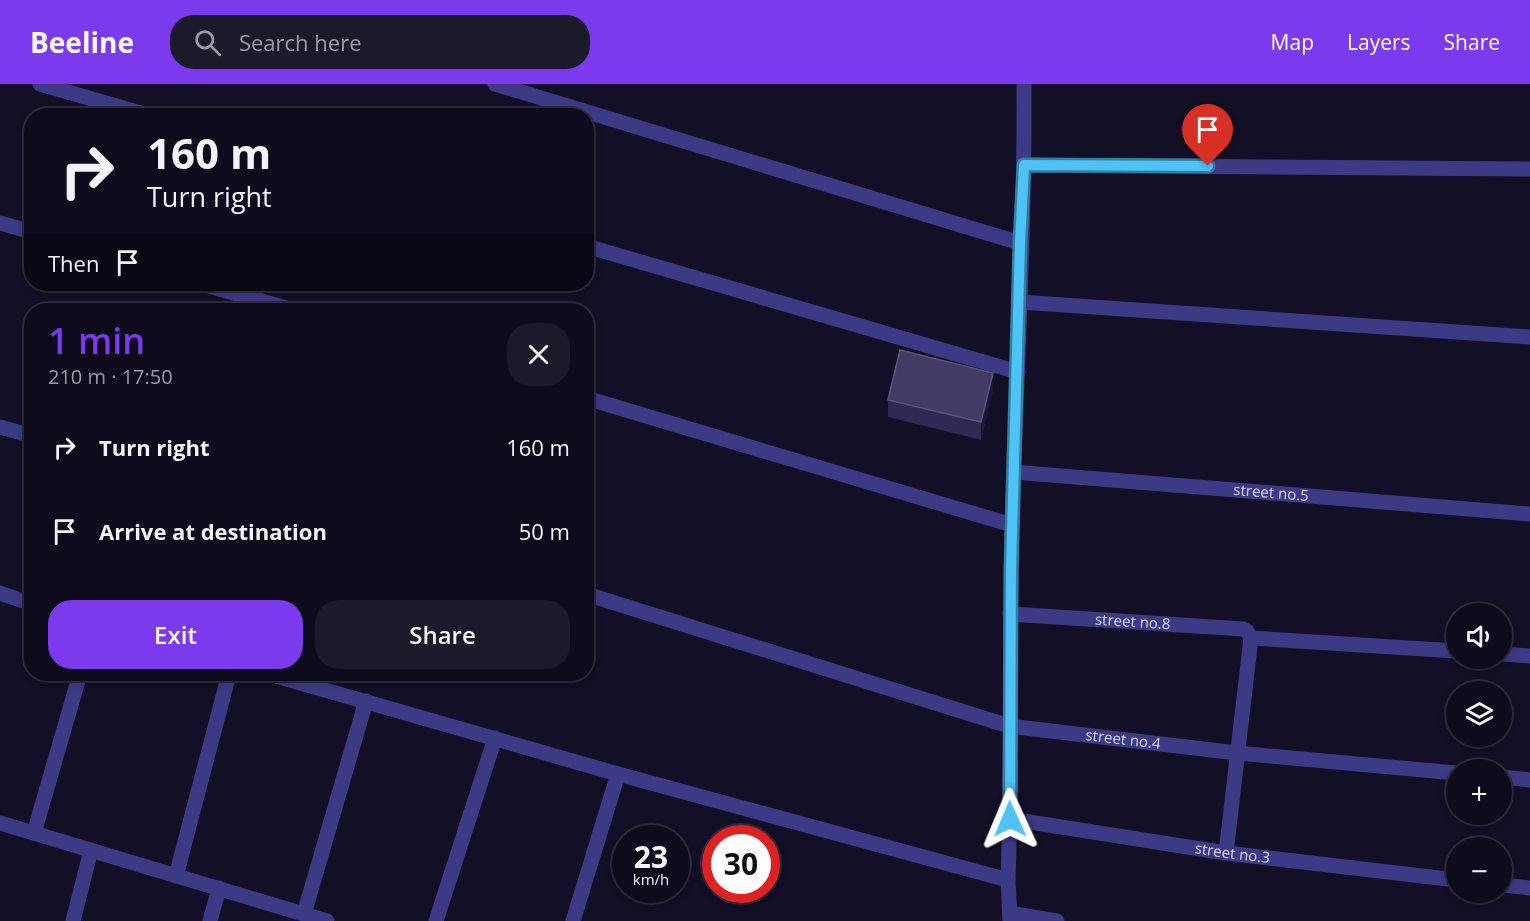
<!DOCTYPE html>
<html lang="en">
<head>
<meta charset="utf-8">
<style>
  body { margin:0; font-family:"Open Sans",sans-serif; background:#1c1929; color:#f1f3f6; height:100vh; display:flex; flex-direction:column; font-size:22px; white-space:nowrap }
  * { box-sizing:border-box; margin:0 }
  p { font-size:20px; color:#9b9ba3 }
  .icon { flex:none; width:33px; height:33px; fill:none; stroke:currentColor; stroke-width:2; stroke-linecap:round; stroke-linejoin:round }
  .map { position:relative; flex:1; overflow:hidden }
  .drawer { position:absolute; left:24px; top:219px; width:570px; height:378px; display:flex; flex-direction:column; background:#0e0b1c; border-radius:24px; box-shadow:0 3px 9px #0003,0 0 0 2px #2e2b3b }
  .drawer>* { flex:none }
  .guide { position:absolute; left:24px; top:24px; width:570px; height:183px; border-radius:24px; box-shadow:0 3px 9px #0003,0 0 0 2px #2e2b3b; background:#0e0b1c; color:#f1f3f6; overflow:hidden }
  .controls { position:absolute; left:1446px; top:519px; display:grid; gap:12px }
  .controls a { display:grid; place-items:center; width:66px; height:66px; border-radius:50%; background:#0e0b1c; box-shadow:0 3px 9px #0003,0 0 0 2px #2e2b3b; font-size:30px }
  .speed { position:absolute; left:612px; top:741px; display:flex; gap:12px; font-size:30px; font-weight:700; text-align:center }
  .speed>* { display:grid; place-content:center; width:78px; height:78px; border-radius:50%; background:#0e0b1c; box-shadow:0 3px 9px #0003,0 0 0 2px #2e2b3b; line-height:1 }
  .speed small { font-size:15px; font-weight:400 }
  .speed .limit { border:9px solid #d22; background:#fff; color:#111 }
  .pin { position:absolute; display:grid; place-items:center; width:51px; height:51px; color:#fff; margin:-62px -26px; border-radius:50% 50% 50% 0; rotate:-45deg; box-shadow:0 0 6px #0007 }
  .pin .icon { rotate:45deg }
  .me { position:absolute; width:66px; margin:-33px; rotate:359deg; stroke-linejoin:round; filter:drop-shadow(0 0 4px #0008) }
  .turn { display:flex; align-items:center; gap:21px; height:126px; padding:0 24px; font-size:27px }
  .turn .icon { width:78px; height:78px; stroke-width:2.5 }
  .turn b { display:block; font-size:42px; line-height:51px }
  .then { display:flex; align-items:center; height:57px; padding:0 24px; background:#0003; gap:12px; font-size:22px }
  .round { display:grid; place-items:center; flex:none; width:63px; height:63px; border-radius:24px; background:#1c1929 }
  .headline { display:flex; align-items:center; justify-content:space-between; height:102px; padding:0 24px }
  h1 { font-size:36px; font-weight:600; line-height:45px; color:#7c3aed }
  .action { display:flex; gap:12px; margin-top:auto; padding:12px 24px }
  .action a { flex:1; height:69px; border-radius:24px; background:#7c3aed; color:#fff; font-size:24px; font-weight:600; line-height:69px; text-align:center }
  .action a+a { background:#1c1929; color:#f1f3f6 }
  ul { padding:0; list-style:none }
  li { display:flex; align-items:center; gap:18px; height:84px; padding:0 24px }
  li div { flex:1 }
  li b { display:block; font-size:22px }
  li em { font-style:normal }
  header { display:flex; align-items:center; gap:36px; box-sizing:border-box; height:84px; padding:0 30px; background:#7c3aed; color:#fff }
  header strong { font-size:28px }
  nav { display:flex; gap:33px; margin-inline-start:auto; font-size:21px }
  .search { width:420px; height:54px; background:#1c1929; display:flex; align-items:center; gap:15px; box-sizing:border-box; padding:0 21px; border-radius:24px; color:#9b9ba3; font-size:22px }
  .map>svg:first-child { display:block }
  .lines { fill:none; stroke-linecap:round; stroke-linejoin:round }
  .minor { stroke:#3d3a85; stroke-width:15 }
  .wall { fill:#312854 }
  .shaded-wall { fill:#1d163a }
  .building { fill:#433a66; stroke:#5a527e; stroke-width:1.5 }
  .route-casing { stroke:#337fa1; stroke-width:15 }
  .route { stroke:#4fc3f7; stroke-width:10 }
  .labels { text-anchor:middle; stroke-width:6; stroke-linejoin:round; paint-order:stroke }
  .street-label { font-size:15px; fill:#d9d4ff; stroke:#130f26 }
</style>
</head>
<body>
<header>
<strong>Beeline</strong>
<div class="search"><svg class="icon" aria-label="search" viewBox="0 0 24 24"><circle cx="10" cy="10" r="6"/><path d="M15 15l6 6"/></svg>Search here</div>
<nav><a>Map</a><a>Layers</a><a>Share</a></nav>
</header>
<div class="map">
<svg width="1530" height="837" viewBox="0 0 1530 837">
  <rect width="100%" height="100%" fill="#130f26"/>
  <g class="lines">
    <!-- minor -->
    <g class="minor">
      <path d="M40 0 151 32"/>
      <path d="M495 0 1020 159"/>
      <path d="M1024 81 1530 85"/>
      <path d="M0 139 32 148"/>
      <path d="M586 162 1018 288"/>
      <path d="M202 200 293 226"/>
      <path d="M1020 218 1530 253"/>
      <path d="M586 314 1012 441"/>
      <path d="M0 343 32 352"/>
      <path id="s1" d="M1014 388 1530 430"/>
      <path d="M0 509 32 520"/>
      <path id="s2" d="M586 510 1009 642 1237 669 1456 689"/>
      <path id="s3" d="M1010 530 1243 545 1247 547 1251 554"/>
      <path d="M1251 554 1456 567"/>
      <path d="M1502 570 1530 572"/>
      <path d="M269 590 618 690 1008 796"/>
      <path d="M1502 693 1530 696"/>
      <path id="s4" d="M1010 735 1226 769 1456 796"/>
      <path d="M0 739 327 837"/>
      <path d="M34 749 80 590"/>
      <path d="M1226 769 1251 554"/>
      <path d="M176 792 229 590"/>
      <path d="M1502 801 1530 804"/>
      <path d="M1010 829 1057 837"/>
      <path d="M304 830 366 617"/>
      <path d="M73 837 91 766"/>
      <path d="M210 837 219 804"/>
      <path d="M436 837 495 654"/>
      <path d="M573 837 618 690"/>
      <path d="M1010 837 1008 796C1012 678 1009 560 1012 441 1016 294 1025 147 1024 0"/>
    </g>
  </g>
  <!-- wall -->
  <path class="wall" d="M993 306 981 356 888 333V316Z"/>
  <!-- shaded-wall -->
  <path class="shaded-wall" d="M993 289V306L981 356V338Z"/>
  <!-- building -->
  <path class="building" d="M900 266 993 289 981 338 888 316Z"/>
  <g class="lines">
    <defs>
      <path id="route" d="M1010 735 1011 486 1020 159 1024 81 1208 82"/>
    </defs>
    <!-- route casing -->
    <use href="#route" class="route-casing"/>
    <!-- route -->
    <use href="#route" class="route"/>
  </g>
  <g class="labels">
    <!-- street labels -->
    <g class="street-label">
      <text dy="5" stroke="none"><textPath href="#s1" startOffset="258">street no.5</textPath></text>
      <text dy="5" stroke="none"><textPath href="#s3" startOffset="123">street no.8</textPath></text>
      <text dy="5" stroke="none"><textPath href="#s2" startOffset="558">street no.4</textPath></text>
      <text dy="5" stroke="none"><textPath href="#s4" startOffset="225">street no.3</textPath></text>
    </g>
  </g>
</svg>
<div class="controls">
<a><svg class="icon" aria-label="sound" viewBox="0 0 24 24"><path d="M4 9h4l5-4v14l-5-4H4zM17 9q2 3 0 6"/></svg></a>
<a><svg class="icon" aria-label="layers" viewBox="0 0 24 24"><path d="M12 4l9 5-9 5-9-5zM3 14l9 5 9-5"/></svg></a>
<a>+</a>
<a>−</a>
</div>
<div class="speed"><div>23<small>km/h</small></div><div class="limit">30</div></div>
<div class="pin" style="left:1208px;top:82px;background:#d93025"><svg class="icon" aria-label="arrive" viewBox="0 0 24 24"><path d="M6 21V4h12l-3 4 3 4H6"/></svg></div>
<svg class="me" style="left:1010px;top:735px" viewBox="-20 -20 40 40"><path d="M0-17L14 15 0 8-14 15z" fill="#4fc3f7" stroke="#fff" stroke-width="4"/></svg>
<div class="guide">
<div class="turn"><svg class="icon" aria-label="right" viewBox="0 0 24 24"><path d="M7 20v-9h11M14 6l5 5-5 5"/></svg><div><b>160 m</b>Turn right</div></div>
<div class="then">Then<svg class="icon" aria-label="arrive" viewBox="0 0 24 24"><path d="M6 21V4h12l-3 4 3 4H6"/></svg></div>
</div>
<section class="drawer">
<div class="headline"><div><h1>1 min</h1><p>210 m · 17:50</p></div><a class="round"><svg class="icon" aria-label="close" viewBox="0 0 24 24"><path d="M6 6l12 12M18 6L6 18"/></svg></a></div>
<ul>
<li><svg class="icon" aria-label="right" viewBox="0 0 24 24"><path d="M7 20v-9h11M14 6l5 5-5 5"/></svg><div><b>Turn right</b></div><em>160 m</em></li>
<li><svg class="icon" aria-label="arrive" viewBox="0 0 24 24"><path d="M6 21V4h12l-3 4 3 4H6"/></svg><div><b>Arrive at destination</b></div><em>50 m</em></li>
</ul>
<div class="action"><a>Exit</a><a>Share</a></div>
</section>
</div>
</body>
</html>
